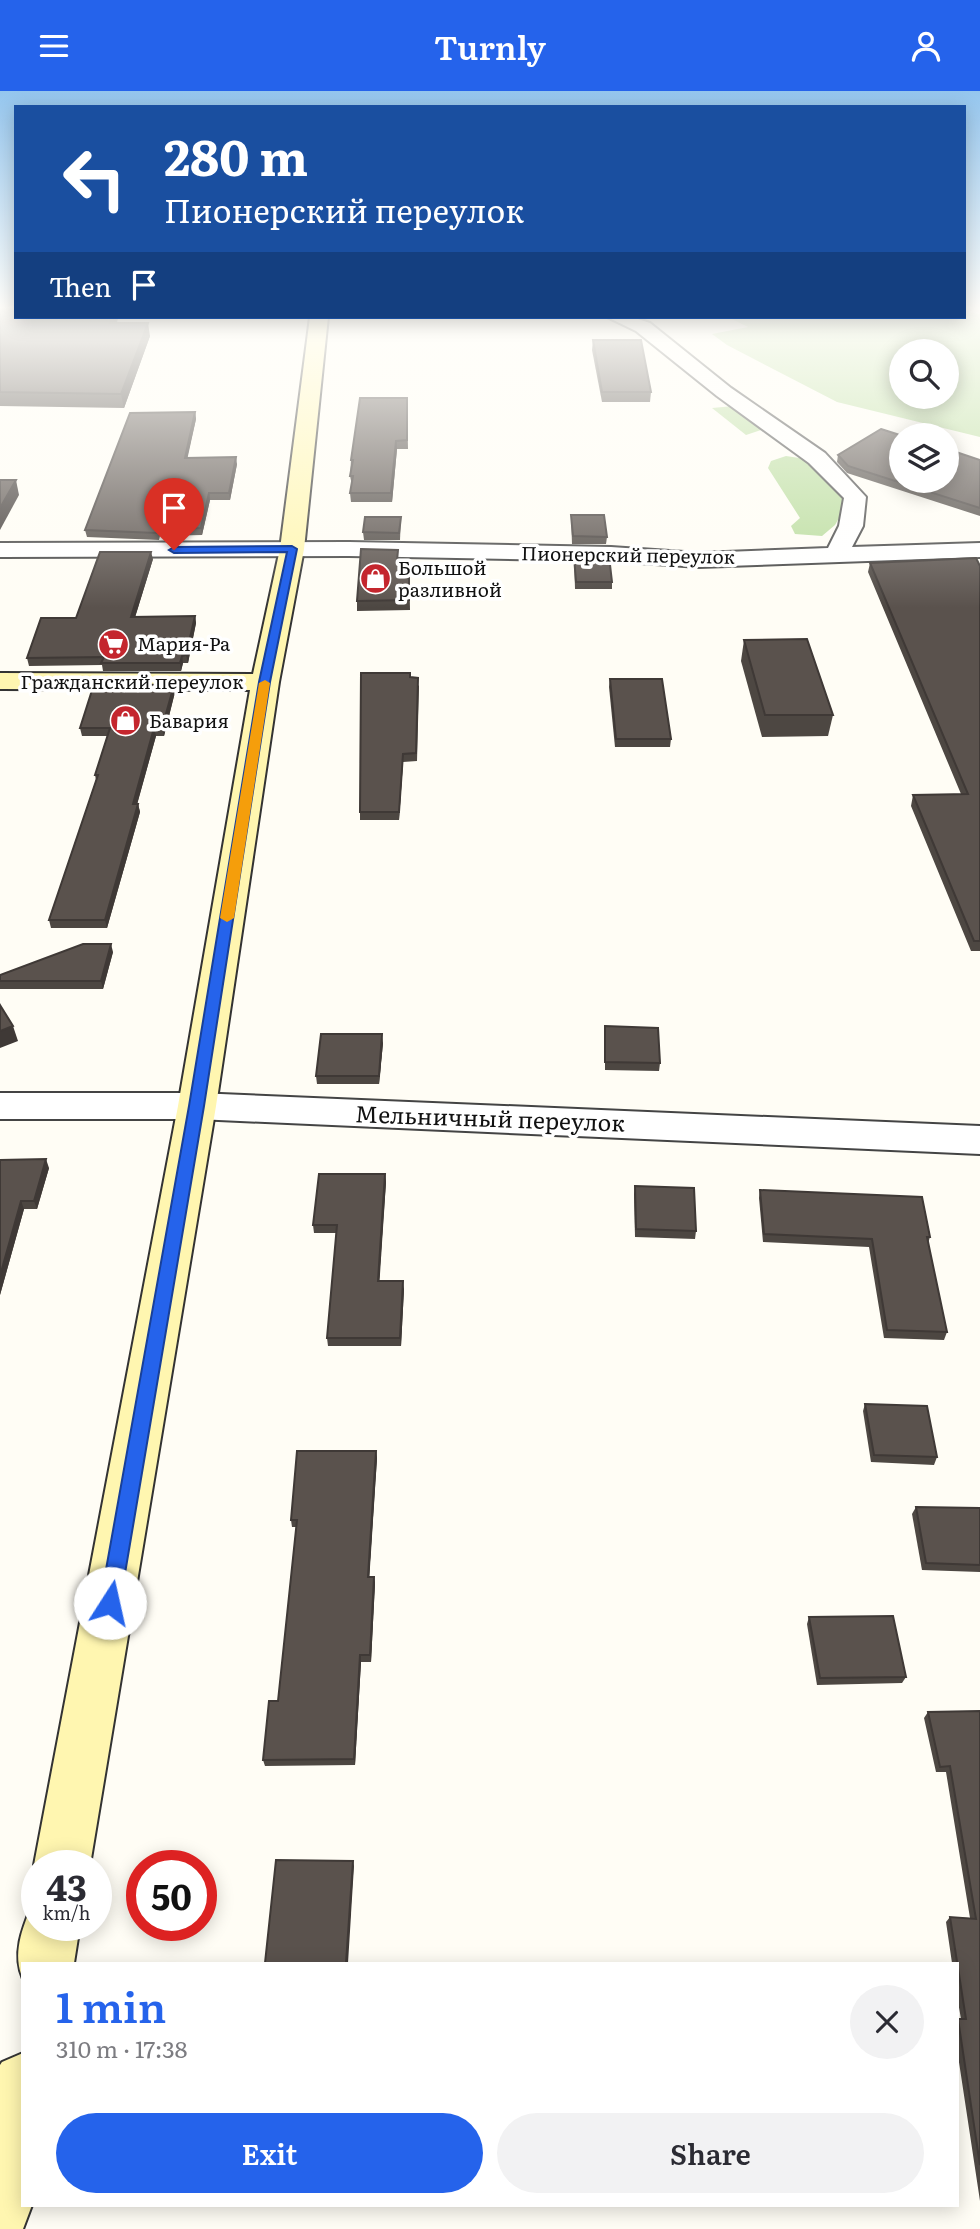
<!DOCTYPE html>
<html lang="en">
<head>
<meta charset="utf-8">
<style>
  body { margin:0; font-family:Literata,serif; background:#f2f2f3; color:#2b2b33; height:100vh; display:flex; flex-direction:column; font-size:26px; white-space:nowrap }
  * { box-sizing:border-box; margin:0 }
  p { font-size:23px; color:#7c7c81 }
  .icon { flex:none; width:38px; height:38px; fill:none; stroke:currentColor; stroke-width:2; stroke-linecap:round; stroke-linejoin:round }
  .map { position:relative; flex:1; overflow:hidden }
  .side { position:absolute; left:21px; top:1871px; width:938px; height:245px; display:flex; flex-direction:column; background:#fff; border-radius:0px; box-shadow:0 4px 18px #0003 }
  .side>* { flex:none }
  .hud { position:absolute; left:14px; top:14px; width:952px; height:214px; border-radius:0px; box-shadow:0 4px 18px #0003; background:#1a4fa0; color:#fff; overflow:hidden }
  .controls { position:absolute; left:889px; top:248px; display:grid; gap:14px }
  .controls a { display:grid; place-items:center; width:70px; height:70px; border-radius:50%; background:#fff; box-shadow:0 4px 18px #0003; font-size:35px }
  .speed { position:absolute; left:21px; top:1759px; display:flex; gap:14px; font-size:35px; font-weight:700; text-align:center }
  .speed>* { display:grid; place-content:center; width:91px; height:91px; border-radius:50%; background:#fff; box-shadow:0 4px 18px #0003; line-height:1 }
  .speed small { font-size:18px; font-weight:400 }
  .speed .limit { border:10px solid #d22; background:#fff; color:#111 }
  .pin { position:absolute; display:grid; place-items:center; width:60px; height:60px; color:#fff; margin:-72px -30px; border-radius:50% 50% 50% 0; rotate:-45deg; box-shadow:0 0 7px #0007 }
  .pin .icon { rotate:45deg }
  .me { position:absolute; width:77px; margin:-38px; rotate:10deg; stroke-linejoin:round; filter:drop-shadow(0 0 5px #0008) }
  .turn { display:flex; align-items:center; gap:24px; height:147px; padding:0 35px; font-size:32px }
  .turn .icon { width:91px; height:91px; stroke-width:2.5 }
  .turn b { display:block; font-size:49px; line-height:60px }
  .then { display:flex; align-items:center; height:66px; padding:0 35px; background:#0003; gap:14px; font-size:26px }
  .round { display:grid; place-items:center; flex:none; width:74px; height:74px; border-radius:37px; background:#f2f2f3 }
  .overview { display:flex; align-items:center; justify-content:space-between; height:119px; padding:0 35px }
  h1 { font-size:42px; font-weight:600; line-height:52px; color:#2563eb }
  .cta { display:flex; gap:14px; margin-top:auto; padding:14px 35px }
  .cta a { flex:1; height:80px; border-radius:42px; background:#2563eb; color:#fff; font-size:28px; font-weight:600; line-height:80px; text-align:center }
  .cta a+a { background:#f2f2f3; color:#2b2b33 }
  header { display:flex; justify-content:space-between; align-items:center; height:91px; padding:0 35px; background:#2563eb; color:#fff; font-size:32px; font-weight:600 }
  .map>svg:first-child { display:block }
  .forest { fill:#b9dc9c; fill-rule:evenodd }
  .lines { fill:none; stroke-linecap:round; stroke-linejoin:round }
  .street-casing { stroke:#444; stroke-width:4 }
  .secondary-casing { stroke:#333; stroke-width:4 }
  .street { fill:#fff; fill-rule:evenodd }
  .secondary { fill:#fff6b0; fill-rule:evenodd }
  .wall { fill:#4d4742 }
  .shaded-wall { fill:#3f3936 }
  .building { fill:#5a524d; stroke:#3f3936; stroke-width:2 }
  .route { fill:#2563eb; stroke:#184099; stroke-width:2 }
  .slow { fill:#f59e0b }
  .labels { text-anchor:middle; stroke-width:7; stroke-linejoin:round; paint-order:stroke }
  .far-street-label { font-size:19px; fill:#111; stroke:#fff }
  .far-poi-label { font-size:19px; fill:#111; stroke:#fff; text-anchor:start }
  .street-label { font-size:23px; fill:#111; stroke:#fff }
</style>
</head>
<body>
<header><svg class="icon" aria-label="menu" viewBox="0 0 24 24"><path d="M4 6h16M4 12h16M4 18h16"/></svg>Turnly<svg class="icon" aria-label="person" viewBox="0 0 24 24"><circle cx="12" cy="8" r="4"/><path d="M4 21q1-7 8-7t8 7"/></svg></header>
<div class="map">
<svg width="980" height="2138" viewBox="0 0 980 2138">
  <rect width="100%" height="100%" fill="#fffdf5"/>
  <!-- forest -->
  <g class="forest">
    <path d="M964 221 980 223V346L837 311 727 254 712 243 748 236 728 226H964ZM901 261H947V306H901Z"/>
    <path d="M734 315 761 339 746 344 712 317Z"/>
    <path d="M786 365 806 368 809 374 836 395 846 415 835 434 822 445 795 443 791 435 800 427 768 377 771 370Z"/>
  </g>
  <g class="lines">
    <defs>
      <g id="street">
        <path d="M607 226H632L650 232 731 297 825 362 866 406 863 435 852 456 980 452V466L699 476 611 470 349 465 0 466V452L349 451 611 456 699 462 828 457 839 435 844 407 809 372 717 305 636 240Z"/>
        <path d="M0 1002H197L980 1035V1063L197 1028H0Z"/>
      </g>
      <g id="secondary">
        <path d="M310 226H328L304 458 279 591 216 1015 90 1774H37V1780L34 1774 178 1015 250 599 0 598V582L253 583 280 458Z"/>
        <path d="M37 1812V1834H80L74 1872H23V1888C12 1863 22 1838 32 1814Z"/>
        <path d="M23 1962V2114H32L23 2138H0V1974L2 1971Z"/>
      </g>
    </defs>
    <!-- street casing -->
    <use href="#street" class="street-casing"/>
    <!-- secondary casing -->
    <use href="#secondary" class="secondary-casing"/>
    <!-- street -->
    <use href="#street" class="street"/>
    <!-- secondary -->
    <use href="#secondary" class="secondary"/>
  </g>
  <!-- wall -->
  <g class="wall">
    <path d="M0 218 16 226H118L117 232 150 245 124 317 0 315Z"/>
    <path d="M593 249 651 301 650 311H602L592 259Z"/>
    <path d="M407 307 408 358H397L392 411H351L350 402 352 394 350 385 351 369Z"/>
    <path d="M195 321 196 328 187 367 237 373 230 409H210L202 444 160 445 159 449 87 446 85 439Z"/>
    <path d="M838 364 980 369V425L847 382 837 371Z"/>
    <path d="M571 424 607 446 606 453H572Z"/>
    <path d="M401 426 400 449H364L363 441Z"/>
    <path d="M574 465 612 491V498H575Z"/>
    <path d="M153 468 135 526 195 525 196 532 188 572H183L181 580H103L102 574 29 575 27 567 76 527Z"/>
    <path d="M398 470H409L410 519 357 520V510Z"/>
    <path d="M870 472 980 475V860H971L911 715 913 704 961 703 868 481Z"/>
    <path d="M744 549 833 624 828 645 762 646 741 570Z"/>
    <path d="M410 586 419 595 417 670 403 671 399 729H360V721Z"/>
    <path d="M610 588 671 648 670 656H615L609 596Z"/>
    <path d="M175 601 164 645H156L137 713H138L140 721 107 837H51L49 829 96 689 95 684 107 645H82L80 637Z"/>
    <path d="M113 861 103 898H0V884Z"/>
    <path d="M605 935 660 972 659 980 605 979Z"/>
    <path d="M383 952 379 993H317L316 985Z"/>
    <path d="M0 1069 49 1077 37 1118H24L0 1204Z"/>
    <path d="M385 1083 386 1091 379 1190 404 1198 401 1255H328L327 1247 336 1142H314L313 1134Z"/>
    <path d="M635 1095 696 1140 695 1148 635 1146 634 1103Z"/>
    <path d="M760 1099 930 1146 928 1152 947 1241 944 1249 884 1247 869 1156 763 1151 759 1107Z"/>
    <path d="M865 1313 937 1366 934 1374 871 1371 863 1320Z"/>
    <path d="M376 1360 377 1367 369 1486H374L375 1492 371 1571H361L355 1674 265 1675 263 1669 278 1610 296 1436H292L291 1429Z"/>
    <path d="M916 1416 980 1417V1481L922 1479 912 1423Z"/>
    <path d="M809 1526 906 1586 902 1592 817 1594 807 1533Z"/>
    <path d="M980 1620V2110L957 1958V1928H961L957 1905V1872H952L946 1831 950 1826 970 1827 946 1681H936L924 1627 928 1621Z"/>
  </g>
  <!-- shaded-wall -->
  <g class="shaded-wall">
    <path d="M112 226H118L112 245 110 232Z"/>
    <path d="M148 232 150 245 124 317 121 303Z"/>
    <path d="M195 321 196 328 186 374 185 367Z"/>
    <path d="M396 350 397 358 392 411 391 402Z"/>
    <path d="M236 366 237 373 230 409 229 402Z"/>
    <path d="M16 389 19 404 0 439V417Z"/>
    <path d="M209 402 210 409 202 444 201 437Z"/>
    <path d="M151 461 153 468 133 533 131 526Z"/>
    <path d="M195 525 196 532 188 572 186 564Z"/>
    <path d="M182 565 183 572 181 580 180 572Z"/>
    <path d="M174 594 175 601 164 645 162 637Z"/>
    <path d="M154 637 156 645 135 721 133 713Z"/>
    <path d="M403 663V671L399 729V721Z"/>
    <path d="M138 713 140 721 107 837 105 829Z"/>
    <path d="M111 853 113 861 103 898 101 890Z"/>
    <path d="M13 935 18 950 0 957V940Z"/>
    <path d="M382 943 383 952 379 993V985Z"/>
    <path d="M46 1068 49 1077 37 1118 34 1110Z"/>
    <path d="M385 1083 386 1091 379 1198 378 1190Z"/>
    <path d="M21 1110 24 1118 0 1204V1185Z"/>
    <path d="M403 1190 404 1198 401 1255 400 1247Z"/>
    <path d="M376 1360 377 1367 369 1492 368 1486Z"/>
    <path d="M374 1486 375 1492 371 1571 370 1564Z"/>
    <path d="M360 1564 361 1571 355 1674 354 1668Z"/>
    <path d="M353 1770 354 1775 348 1872H346Z"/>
  </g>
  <!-- building -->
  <g class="building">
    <path d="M0 218H16V226H112L110 232H148L121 303 0 301Z"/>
    <path d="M593 249H641L651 301H602Z"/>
    <path d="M360 307H407V349L396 350 391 402H350L353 385H350L353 369H351Z"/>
    <path d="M195 321 185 367 236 366 229 402H209L201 437 159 438 157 442 85 439 130 322Z"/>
    <path d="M881 338 903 345H901V390H947V358L980 369V417L848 375 838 364Z"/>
    <path d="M0 389H16L0 417Z"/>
    <path d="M571 424H604L607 446 573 445Z"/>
    <path d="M365 426H401L399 442 363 441Z"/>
    <path d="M361 458 398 459 397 470H409V509L357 510Z"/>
    <path d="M100 461H151L131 526 195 525 186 564 182 565 180 572H101L104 566 27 567 41 527H76Z"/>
    <path d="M574 465H609L612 491H576Z"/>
    <path d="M976 467 980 475V850H974L913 704 968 703 870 472Z"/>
    <path d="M807 548 833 624H765L744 549Z"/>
    <path d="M361 582H410V586L418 587 416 662 403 663 399 721H360Z"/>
    <path d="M610 588H662L671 648H616Z"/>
    <path d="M94 593 174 594 162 637H154L133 713H138L105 829H49L98 684H95L110 637H80Z"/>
    <path d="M83 853H111L101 890H0V884Z"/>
    <path d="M0 914 13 935 0 940Z"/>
    <path d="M605 935 658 937 660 972 605 971Z"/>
    <path d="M321 943H382L379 985H316Z"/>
    <path d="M46 1068 34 1110H21L0 1185V1069Z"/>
    <path d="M319 1083H385L378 1190H403L400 1247H327L337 1134H313Z"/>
    <path d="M635 1095 694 1097 696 1140 636 1138Z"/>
    <path d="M760 1099 922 1106 930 1146H927L947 1241 887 1239 872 1148 764 1143Z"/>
    <path d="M865 1313 927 1315 937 1366 874 1364Z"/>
    <path d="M297 1360H376L368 1486H374L370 1564H360L354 1668 263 1669 269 1610H278L297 1429H291Z"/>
    <path d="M916 1416 980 1417V1474L926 1472Z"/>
    <path d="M893 1525 906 1586 820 1587 809 1526Z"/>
    <path d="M980 1620V2074L958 1928H966L950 1826 976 1828 950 1675 940 1676 928 1621Z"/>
    <path d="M276 1769 353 1770 346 1872H265Z"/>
  </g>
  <!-- sky -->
  <linearGradient id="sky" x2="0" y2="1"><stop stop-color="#95c6ee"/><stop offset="0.42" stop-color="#fffefa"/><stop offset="1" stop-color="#fffefa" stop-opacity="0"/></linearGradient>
  <rect width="980" height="517" fill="url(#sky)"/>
  <!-- route -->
  <path class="route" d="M292 455 297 458 270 591 204 1015 120 1512 117 1519 110 1522 103 1519 100 1512 189 1015 259 591 287 461 174 462 169 459 174 456Z"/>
  <!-- slow -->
  <path class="slow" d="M265 589 270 592 234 827 227 831 220 827 259 592Z"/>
  <!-- icons -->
  <defs>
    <symbol id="shop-disc" viewBox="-11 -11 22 22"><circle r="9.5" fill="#c4262e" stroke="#fff"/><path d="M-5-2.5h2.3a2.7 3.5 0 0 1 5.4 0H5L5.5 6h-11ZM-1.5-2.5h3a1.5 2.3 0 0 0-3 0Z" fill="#fff"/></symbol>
    <symbol id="supermarket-disc" viewBox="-11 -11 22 22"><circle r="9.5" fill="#c4262e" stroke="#fff"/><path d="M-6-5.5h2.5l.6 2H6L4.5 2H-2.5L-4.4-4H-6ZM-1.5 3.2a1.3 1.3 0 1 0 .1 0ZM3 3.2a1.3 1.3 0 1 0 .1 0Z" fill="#fff"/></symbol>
  </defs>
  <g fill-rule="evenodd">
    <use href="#shop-disc" x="358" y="470" width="35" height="35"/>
    <use href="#supermarket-disc" x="96" y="536" width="35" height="35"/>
    <use href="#shop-disc" x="108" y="612" width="35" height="35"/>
  </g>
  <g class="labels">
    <!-- far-street labels -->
    <g class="far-street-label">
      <text transform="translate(628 464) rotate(1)" y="7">Пионерский переулок</text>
      <text x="132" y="598">Гражданский переулок</text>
    </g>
    <!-- far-poi labels -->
    <g class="far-poi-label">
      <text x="398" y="484">Большой<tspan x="398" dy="22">разливной</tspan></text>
      <text x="137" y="560">Мария-Ра</text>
      <text x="149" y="637">Бавария</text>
    </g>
    <!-- street labels -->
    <g class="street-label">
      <text transform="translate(490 1028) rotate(2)" y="8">Мельничный переулок</text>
    </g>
  </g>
</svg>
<div class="controls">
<a><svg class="icon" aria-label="search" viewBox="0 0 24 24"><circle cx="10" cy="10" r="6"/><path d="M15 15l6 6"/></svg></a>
<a><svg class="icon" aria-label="layers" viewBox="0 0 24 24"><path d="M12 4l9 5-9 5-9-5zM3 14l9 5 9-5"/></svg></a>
</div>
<div class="speed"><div>43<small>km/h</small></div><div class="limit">50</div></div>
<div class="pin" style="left:174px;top:459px;background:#d93025"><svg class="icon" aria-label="arrive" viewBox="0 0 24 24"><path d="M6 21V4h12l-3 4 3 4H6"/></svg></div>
<svg class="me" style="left:110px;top:1512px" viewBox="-20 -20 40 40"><circle r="19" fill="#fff"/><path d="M0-13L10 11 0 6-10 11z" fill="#2563eb"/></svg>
<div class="hud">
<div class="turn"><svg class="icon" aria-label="left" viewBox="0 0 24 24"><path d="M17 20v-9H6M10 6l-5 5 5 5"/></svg><div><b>280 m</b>Пионерский переулок</div></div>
<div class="then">Then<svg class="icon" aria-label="arrive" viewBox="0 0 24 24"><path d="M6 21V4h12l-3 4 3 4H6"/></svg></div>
</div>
<section class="side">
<div class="overview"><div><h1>1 min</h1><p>310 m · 17:38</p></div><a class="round"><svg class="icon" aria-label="close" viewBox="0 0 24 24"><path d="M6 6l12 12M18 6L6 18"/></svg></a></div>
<div class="cta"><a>Exit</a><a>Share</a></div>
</section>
</div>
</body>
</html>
